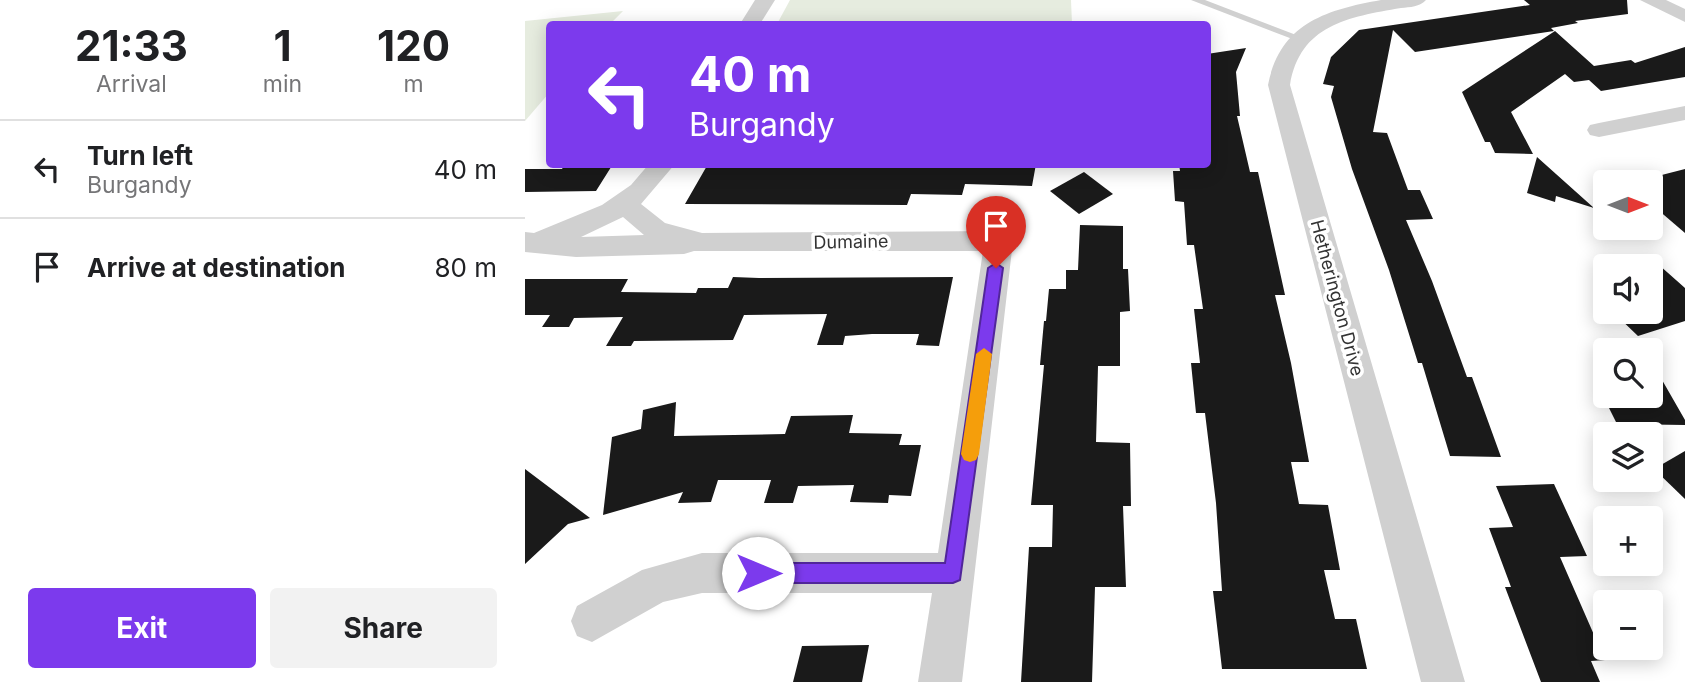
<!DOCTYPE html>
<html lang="en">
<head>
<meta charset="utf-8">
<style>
  body { margin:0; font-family:Inter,sans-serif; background:#f2f2f2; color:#202124; height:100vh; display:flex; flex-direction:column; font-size:26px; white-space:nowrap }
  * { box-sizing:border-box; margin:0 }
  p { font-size:23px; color:#757577 }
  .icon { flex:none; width:38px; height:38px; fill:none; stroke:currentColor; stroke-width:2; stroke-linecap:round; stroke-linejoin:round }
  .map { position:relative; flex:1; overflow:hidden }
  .panel { display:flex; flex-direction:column; background:#fff; width:525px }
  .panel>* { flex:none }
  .hud { position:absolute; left:21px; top:21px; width:665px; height:147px; border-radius:7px; box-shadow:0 4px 18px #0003; background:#7c3aed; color:#fff; overflow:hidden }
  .needle { width:46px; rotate:90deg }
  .buttons { position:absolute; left:1068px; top:170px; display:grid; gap:14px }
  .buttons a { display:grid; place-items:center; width:70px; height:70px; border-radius:7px; background:#fff; box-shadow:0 4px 18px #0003; font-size:35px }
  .pin { position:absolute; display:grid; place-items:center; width:60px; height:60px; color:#fff; margin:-72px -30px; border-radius:50% 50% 50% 0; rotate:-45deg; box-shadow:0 0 7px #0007 }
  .pin .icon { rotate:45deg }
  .me { position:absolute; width:77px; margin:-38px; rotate:90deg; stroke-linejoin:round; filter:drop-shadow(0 0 5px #0008) }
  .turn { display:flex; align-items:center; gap:24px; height:147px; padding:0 28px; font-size:32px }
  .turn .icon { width:91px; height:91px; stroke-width:2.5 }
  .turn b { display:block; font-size:49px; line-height:60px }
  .eta { display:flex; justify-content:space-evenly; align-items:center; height:119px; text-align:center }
  .eta b { font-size:42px; font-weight:700; line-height:49px }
  .action { display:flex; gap:14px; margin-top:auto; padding:14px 28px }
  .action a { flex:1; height:80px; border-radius:7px; background:#7c3aed; color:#fff; font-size:28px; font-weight:700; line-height:80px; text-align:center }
  .action a+a { background:#f2f2f2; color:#202124 }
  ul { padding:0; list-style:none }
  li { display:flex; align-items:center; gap:21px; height:98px; padding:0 28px; border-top:2px solid #e0e0e0 }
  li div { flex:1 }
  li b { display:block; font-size:26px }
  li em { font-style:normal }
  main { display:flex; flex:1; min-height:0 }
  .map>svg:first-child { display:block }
  .green { fill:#e6ecdf }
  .building { fill:#1a1a1a }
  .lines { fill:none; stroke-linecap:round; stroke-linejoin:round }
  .lane { fill:#d0d0d0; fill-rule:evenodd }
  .street { fill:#d0d0d0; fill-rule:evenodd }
  .route { fill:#7c3aed; stroke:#51269a; stroke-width:2 }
  .slow { fill:#f59e0b }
  .labels { text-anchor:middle; stroke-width:7; stroke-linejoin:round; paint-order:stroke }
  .street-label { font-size:18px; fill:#333; stroke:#fff }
</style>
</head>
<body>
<main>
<section class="panel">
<div class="eta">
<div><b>21:33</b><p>Arrival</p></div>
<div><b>1</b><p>min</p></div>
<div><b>120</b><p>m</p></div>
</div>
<ul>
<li><svg class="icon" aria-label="left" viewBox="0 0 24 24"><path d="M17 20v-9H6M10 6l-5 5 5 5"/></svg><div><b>Turn left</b><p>Burgandy</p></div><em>40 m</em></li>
<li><svg class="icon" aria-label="arrive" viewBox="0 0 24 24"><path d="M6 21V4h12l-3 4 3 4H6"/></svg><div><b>Arrive at destination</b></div><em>80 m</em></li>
</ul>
<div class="action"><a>Exit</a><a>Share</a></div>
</section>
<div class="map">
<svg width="1160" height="682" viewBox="0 0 1160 682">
  <rect width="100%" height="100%" fill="#fff"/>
  <!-- green -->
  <g class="green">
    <path d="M265 0H546L547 24H252Z"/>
    <path d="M98 11 85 24H24V93L0 121V21Z"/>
  </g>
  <!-- building -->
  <g class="building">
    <path d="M999 0H1102L1103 14 1050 21 1053 23 1026 28 1029 31 890 52 868 30 848 132 862 133 883 190H895L908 219 881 220 907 281 942 377H947L976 457 925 456 897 363H893L864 270 827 169 806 97 809 86 798 84 806 57 834 30 1005 5Z"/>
    <path d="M1030 31 1069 66 1106 60 1110 63 1160 47V77L1076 91 1064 80 1049 82 1040 74 986 112 1008 154 970 153 965 142H960L937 92Z"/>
    <path d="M721 48 711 72 715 116H712L725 172H733L760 295H750L766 363 784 462H766L774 504 803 505 815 570H799L810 619H831L842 669H697L688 591H697L691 503 680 413H671L666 363H675L669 309H678L669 245H662L659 202 650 201 648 171H655L654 164H682V54Z"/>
    <path d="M1012 157 1069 208 1031 196 1030 202 1002 193Z"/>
    <path d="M40 164H88L71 191 0 192V169H37Z"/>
    <path d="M183 164H511L507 186 440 184 437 195 386 194 382 205 160 204Z"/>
    <path d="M1160 169V233L1125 203V178Z"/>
    <path d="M559 172 588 194 554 214 525 191Z"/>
    <path d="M555 225 598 226V269H603L605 311 595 312V366H573L571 442 605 443 606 506H598L601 587H570L567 682H496L504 547H527L528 505H506L519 365H515L519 321H521L524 289H541V270H553Z"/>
    <path d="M1125 257 1160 288V321L1113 336 1088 312H1125Z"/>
    <path d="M208 277 234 278 428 277 414 346 391 345 394 334H347L320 336 318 345H292L302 314 219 315 208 340 109 341 106 346H81L98 317 49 318 44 327H17L25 315H0V279H103L96 292 171 293 173 288H203Z"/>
    <path d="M1125 359 1160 420V425L1092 424 1078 396H1125Z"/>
    <path d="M151 402 149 436 260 434 266 416 328 415 324 433 377 434 374 445H396L386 496 364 495 363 503 325 502 329 485 273 486 268 503H239L246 480H193L186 502 153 503 158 492 78 515 87 437 116 429 118 410Z"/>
    <path d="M1160 451V499L1129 469Z"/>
    <path d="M0 469 65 518 43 524 0 564Z"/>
    <path d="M1029 484 1062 556 1035 557 1080 660 1066 661 1075 682H1016L980 587H986L964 528 988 527 971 486Z"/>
    <path d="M344 645 337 682H268L277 646Z"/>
  </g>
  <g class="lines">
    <!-- lane -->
    <path class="lane" d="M666 0H680L779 38 770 40Z"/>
    <!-- street -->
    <g class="street">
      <path d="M230 0H250L235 24H215Z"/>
      <path d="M856 0H901C895 7 885 7 876 8 823 17 775 25 765 85L940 682H896L743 85C755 24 800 10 856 0Z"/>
      <path d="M1115 0H1141L1160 9V22Z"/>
      <path d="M1160 106V120L1074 137 1065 135 1062 130 1065 125 1074 123Z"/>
      <path d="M124 164H150L116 204 140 223 177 233 474 231 484 234 488 241 437 682H393L407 593H177L138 602 67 642 52 636 46 621 52 606 117 570 177 553H413L458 251H169L159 254 51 257 0 252V232L9 233 77 205 106 185ZM98 217 119 235 56 237Z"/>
    </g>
  </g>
  <!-- route -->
  <path class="route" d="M471 263 478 268 435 580 428 583H233L226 580 223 573 226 566 233 563H420L463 268Z"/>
  <!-- slow -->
  <path class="slow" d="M459 348 467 354 454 454 451 460 445 462 439 460 436 454 451 354Z"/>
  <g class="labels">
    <!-- street labels -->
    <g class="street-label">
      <text transform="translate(326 242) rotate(-1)" y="6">Dumaine</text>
      <text transform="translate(812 298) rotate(75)" y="6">Hetherington Drive</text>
    </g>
  </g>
</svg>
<div class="buttons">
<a><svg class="needle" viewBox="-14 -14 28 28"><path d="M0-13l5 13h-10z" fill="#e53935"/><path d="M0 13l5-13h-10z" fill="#757577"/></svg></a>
<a><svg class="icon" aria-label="sound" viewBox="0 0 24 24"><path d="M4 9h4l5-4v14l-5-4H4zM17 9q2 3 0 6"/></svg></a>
<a><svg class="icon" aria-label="search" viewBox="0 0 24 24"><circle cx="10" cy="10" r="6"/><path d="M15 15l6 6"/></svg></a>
<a><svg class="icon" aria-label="layers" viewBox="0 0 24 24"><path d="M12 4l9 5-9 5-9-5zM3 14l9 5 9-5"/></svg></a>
<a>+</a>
<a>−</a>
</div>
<div class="pin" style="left:471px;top:268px;background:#d93025"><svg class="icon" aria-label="arrive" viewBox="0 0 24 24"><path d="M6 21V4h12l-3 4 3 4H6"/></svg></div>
<svg class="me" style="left:233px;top:573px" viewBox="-20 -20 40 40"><circle r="19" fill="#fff"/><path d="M0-13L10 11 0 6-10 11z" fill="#7c3aed"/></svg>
<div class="hud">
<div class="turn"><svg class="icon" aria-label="left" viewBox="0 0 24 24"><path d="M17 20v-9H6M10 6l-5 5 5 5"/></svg><div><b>40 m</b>Burgandy</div></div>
</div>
</div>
</main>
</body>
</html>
